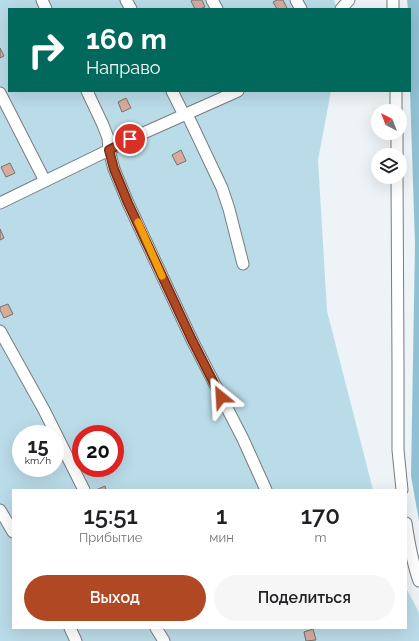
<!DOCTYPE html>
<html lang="ru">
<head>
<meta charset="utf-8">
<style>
  body { margin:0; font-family:Raleway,sans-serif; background:#f6f6f6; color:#202124; height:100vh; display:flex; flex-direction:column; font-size:15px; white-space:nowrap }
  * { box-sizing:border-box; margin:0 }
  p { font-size:13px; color:#757577 }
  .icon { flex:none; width:22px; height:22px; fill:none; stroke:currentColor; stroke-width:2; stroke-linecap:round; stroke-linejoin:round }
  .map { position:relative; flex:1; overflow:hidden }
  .side { position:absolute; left:12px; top:489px; width:395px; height:140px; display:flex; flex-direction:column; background:#fff; border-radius:0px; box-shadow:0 4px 16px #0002 }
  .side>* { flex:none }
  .hud { position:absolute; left:8px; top:8px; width:403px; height:84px; border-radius:0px; box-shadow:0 4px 16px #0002; background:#00695c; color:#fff; overflow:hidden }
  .needle { width:26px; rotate:318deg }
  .fabs { position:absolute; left:371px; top:104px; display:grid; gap:8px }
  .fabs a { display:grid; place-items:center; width:36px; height:36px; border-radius:50%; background:#fff; box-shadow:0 4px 16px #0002; font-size:20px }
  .speed { position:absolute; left:12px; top:425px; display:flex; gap:8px; font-size:20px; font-weight:700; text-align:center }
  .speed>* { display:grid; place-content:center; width:52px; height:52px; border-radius:50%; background:#fff; box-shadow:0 4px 16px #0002; line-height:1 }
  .speed small { font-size:10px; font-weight:400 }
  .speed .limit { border:6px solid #d22; background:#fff; color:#111 }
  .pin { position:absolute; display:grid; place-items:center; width:34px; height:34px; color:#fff; margin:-17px; border:2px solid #fff; border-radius:50%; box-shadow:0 1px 4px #0007 }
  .me { position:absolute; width:44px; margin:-22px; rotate:333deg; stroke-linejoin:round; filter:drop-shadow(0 0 3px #0008) }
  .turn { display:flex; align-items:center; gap:14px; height:84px; padding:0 12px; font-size:18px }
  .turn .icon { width:52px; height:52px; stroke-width:2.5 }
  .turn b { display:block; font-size:28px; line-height:34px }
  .eta { display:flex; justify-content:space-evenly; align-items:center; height:68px; text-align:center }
  .eta b { font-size:24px; font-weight:600; line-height:28px }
  .button { display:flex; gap:8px; margin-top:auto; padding:8px 12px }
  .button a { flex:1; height:46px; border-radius:24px; background:#b04923; color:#fff; font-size:16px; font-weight:600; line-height:46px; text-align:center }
  .button a+a { background:#f6f6f6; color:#202124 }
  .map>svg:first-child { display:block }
  .green { fill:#badbe8; fill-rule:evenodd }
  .forest { fill:#90c1d3 }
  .building { fill:#d8ab9c; stroke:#76716f }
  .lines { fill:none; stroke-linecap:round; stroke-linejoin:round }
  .minor-casing { stroke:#787d7f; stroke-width:13 }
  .minor { stroke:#fff; stroke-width:11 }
  .route-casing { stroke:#722f17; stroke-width:10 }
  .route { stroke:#b04923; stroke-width:7 }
  .slow { stroke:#f59e0b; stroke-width:7 }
</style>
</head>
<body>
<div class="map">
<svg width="419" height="641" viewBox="0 0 419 641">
  <rect width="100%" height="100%" fill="#edf3f6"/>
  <!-- green -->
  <path class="green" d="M0 0H334L337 9H9V91H331L318 160 327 311 373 490H13V628H406V588L419 612V641H0ZM21 434H55V468H21ZM81 434H115V468H81Z"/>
  <!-- forest -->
  <path class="forest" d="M407 0H419V521L411 476 415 244 410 91V9H408Z"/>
  <!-- building -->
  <g class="building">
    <path d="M193 0H202L205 7 200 9H195L191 1Z"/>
    <path d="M277 0H283L287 8 284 9H277L273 2Z"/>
    <path d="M0 48 4 56 0 58Z"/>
    <path d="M126 98 131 108 122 112 118 102Z"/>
    <path d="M181 150 186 161 177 165 172 155Z"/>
    <path d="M10 163 15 173 6 177 1 167Z"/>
    <path d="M0 229 4 238 0 240Z"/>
    <path d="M8 304 13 314 4 318 0 310V307Z"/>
    <path d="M105 486 106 490H96Z"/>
    <path d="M313 629 316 640 306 641 304 632Z"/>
  </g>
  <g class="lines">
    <defs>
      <g id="minor">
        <path d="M42 0 46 9"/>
        <path d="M126 0 131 9"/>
        <path d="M212 0 217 9"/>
        <path d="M296 0 301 9"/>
        <path d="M393 0V9"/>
        <path d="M341 9 349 0"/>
        <path d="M87 91 103 125 108 138 109 150 114 169 128 203 192 340 243 439 266 490"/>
        <path d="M172 91 184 115"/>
        <path d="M396 91V111"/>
        <path d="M0 93 45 181"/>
        <path d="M187 114 222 188 229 209 243 264"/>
        <path d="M397 133V155"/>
        <path d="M397 177 398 363V450L402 490"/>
        <path d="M0 203 109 150 130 139 238 91"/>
        <path d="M0 331 44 410 84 490"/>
        <path d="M0 510 13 532"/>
        <path d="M406 523C409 543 412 562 419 581"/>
        <path d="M70 628 76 641"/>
        <path d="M156 628 164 641"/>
      </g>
    </defs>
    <!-- minor casing -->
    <use href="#minor" class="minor-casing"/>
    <!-- minor -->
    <use href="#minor" class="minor"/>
  </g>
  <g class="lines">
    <defs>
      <path id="route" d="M130 139 109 150 114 169 128 203 192 340 221 397"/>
    </defs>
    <!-- route casing -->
    <use href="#route" class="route-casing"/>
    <!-- route -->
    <use href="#route" class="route"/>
    <!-- slow -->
    <path class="slow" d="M138 222 162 276"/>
  </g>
</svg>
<div class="fabs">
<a><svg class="needle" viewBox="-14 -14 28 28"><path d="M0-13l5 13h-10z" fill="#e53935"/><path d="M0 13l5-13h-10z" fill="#757577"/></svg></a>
<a><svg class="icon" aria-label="layers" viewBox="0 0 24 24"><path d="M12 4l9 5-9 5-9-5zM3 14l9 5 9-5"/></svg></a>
</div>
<div class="speed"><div>15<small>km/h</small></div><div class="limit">20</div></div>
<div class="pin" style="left:130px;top:139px;background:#d93025"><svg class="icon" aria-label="arrive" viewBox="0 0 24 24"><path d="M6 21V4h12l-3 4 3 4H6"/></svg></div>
<svg class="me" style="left:221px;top:397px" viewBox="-20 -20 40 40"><path d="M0-17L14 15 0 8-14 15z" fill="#b04923" stroke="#fff" stroke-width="4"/></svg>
<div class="hud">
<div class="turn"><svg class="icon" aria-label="right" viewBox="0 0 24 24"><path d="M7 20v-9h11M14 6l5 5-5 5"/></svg><div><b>160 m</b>Направо</div></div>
</div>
<section class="side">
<div class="eta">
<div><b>15:51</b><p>Прибытие</p></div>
<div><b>1</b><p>мин</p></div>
<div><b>170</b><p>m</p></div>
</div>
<div class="button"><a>Выход</a><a>Поделиться</a></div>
</section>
</div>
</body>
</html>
